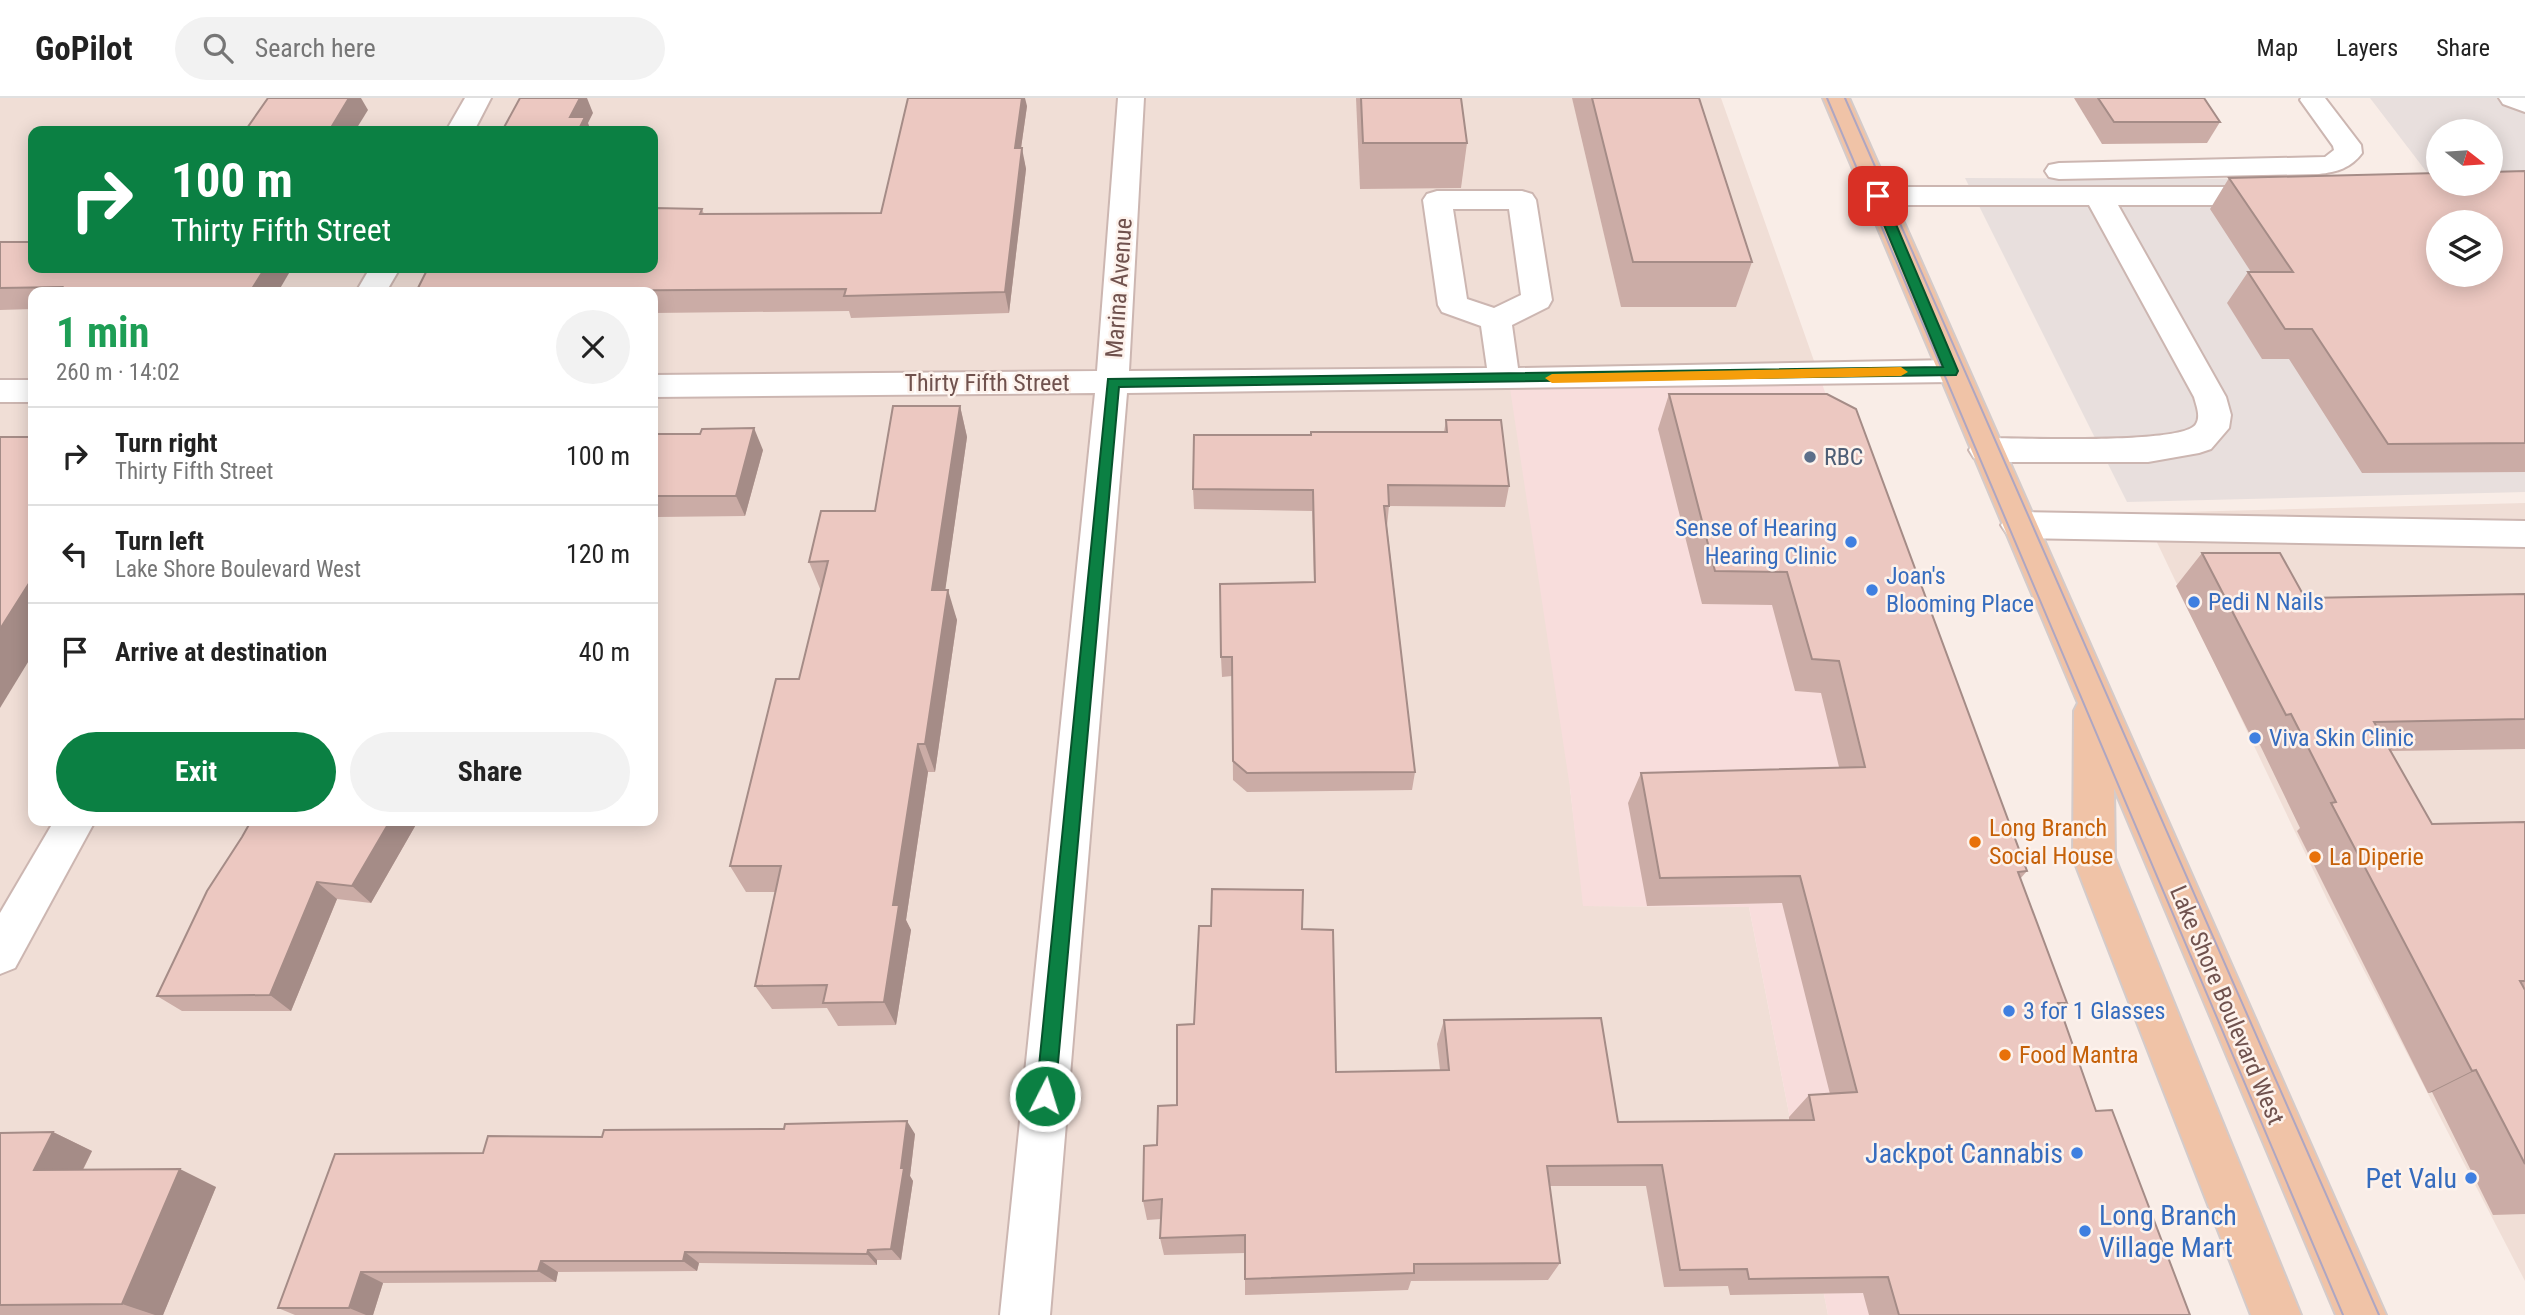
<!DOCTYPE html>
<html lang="en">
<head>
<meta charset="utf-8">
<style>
  body { margin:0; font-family:"Roboto Condensed",sans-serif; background:#f2f2f2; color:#222; height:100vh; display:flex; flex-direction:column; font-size:26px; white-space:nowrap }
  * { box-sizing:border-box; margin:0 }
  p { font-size:23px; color:#767676 }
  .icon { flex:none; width:38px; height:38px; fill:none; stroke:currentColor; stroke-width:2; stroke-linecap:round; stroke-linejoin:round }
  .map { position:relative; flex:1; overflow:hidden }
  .details { position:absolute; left:28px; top:189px; width:630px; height:539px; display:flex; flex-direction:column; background:#fff; border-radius:14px; box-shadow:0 4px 18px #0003 }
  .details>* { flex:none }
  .guide { position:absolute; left:28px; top:28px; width:630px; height:147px; border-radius:14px; box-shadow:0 4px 18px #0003; background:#0b8043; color:#fff; overflow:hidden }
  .needle { width:46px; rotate:107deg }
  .controls { position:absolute; left:2426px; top:21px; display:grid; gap:14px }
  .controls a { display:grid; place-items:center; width:77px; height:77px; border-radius:50%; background:#fff; box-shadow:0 4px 18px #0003; font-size:35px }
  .pin { position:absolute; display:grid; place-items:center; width:60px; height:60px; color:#fff; margin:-30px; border-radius:14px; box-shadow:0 4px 10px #0006 }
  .me { position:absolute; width:77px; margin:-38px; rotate:5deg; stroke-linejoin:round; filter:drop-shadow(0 0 5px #0008) }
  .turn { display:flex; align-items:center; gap:24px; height:147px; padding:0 28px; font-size:32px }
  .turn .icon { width:91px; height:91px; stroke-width:2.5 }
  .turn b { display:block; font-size:49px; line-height:60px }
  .round { display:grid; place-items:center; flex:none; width:74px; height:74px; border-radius:37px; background:#f2f2f2 }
  .head { display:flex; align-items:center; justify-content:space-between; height:119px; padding:0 28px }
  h1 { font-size:42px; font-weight:700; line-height:52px; color:#1e9e55 }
  .primary-button { display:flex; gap:14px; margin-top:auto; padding:14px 28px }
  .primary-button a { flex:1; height:80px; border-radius:42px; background:#0b8043; color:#fff; font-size:28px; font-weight:700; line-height:80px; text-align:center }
  .primary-button a+a { background:#f2f2f2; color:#222 }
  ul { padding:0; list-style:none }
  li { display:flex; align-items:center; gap:21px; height:98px; padding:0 28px; border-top:2px solid #e0e0e0 }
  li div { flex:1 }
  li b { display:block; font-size:26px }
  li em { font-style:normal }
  header { display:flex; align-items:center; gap:42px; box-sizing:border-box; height:98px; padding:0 35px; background:#fff; border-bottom:2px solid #e0e0e0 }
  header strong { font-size:33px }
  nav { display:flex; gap:38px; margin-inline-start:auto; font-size:24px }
  .search { width:490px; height:63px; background:#f2f2f2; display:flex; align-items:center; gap:18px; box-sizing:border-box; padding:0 24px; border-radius:38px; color:#767676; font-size:26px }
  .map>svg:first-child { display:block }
  .residential { fill:#f0ded6; fill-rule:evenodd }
  .commercial { fill:#f8dddc }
  .industrial { fill:#e8dfdd; fill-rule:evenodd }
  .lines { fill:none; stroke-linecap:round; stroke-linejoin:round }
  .minor-casing { stroke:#ccb6b1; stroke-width:4 }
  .major-casing { stroke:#d4cbca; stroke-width:4 }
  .minor { fill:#fff; fill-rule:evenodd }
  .major { fill:#f0c3a7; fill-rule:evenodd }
  .tram { stroke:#aea6c2; stroke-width:2 }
  .wall { fill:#cbaca6 }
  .shaded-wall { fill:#a58c87 }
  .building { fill:#ecc8c1; stroke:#a58c87; stroke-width:2; fill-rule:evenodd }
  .route { fill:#0b8043; stroke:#07532c; stroke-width:2 }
  .slow { fill:#f59e0b }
  .service-dot { fill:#5c6f8a; stroke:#fdf2ec; stroke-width:2.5 }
  .shop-dot { fill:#3f7fe0; stroke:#fdf2ec; stroke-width:2.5 }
  .food-dot { fill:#e8710a; stroke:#fdf2ec; stroke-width:2.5 }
  .labels { text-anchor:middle; stroke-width:5; stroke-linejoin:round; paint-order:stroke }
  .street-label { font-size:24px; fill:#70524e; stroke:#fdf2ec }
  .service-label { font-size:24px; fill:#4e5e75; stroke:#fdf2ec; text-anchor:start }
  .shop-label { font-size:24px; fill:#366cbe; stroke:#fdf2ec; text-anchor:start }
  .food-label { font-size:24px; fill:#c56008; stroke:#fdf2ec; text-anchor:start }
  .near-shop-label { font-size:28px; fill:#366cbe; stroke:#fdf2ec; text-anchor:end }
</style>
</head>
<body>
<header>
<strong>GoPilot</strong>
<div class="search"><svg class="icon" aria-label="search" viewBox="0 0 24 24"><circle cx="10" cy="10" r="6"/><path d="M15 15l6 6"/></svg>Search here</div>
<nav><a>Map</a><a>Layers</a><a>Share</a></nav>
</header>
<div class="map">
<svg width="2525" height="1217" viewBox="0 0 2525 1217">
  <rect width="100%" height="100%" fill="#f9ede7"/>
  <!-- residential -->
  <g class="residential">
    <path d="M0 0H1721L1819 277 1570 690 1584 808 1749 809 1828 1217H0ZM33 33H653V170H33ZM33 194H653V723H33Z"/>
    <path d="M2525 405V1183L2328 803 2143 415Z"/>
  </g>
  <!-- commercial -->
  <path class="commercial" d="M1508 277H1819L2149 1217H1828L1749 809 1583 808 1570 690Z"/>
  <!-- industrial -->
  <path class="industrial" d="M2370 0H2525V394L2127 404 1965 80 2432 81ZM2438 33H2490V86H2438ZM2438 124H2490V177H2438Z"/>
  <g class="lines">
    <defs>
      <g id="minor">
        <path d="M465 0H491L474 33H446Z"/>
        <path d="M1118 0H1144L1129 273 1487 270 1481 228 1442 214 1438 207 1423 102 1427 96 1437 93H1522L1532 96 1536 102 1552 202 1548 209 1512 227 1518 270 1952 262 1963 265 1968 273 1963 281 1952 284 1127 295 1050 1217H1000L1095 295 653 299V277L1097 273ZM1453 111H1509L1521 197 1494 210 1467 201Z"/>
        <path d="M2301 0H2325L2361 47 2362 55C2351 70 2337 74 2319 76L2059 81 2049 79 2045 73 2049 67 2059 65 2325 59 2334 52 2333 48 2300 2Z"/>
        <path d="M2499 0H2525V14L2503 6Z"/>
        <path d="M1878 89H2268L2278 92 2282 98 2278 104 2268 107H2118L2226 299 2231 317 2229 330 2211 351 2199 355 2148 364H1986L1974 360 1969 352 1974 344 1986 340C2017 340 2184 347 2196 326 2201 318 2196 307 2194 299L2089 107H1878L1868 104 1864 98 1868 92Z"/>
        <path d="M370 170H400L386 194H356Z"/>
        <rect x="0" y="282" width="33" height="22"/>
        <path d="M2019 414 2525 423V449L2019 440 2007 436 2001 427 2007 418Z"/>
        <path d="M54 723H95L15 870 0 876V815Z"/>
      </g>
      <path id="major" d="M1823 0H1849L2386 1217H2336L2114 690 2115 760 2301 1217H2251L2073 760 2074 613 2078 605Z"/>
    </defs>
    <!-- minor casing -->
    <use href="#minor" class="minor-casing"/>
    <!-- major casing -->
    <use href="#major" class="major-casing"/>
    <!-- minor -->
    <use href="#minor" class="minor"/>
    <!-- major -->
    <use href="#major" class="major"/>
    <!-- tram -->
    <g class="tram">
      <path d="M1827 0 2343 1217"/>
      <path d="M1845 0 2379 1217"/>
    </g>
  </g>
  <!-- wall -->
  <g class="wall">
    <path d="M1356 0H1461L1467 45 1461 90 1360 91Z"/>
    <path d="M1572 0H1699L1752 164 1736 209H1621Z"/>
    <path d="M2074 0H2204L2220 24 2207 45 2102 46Z"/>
    <path d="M1027 8 1021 50 1026 71 1009 215 851 220 849 213 653 215V194H416L702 111 704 116 881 115Z"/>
    <path d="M2525 73V374L2362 375 2289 261H2262L2227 205 2248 174H2251L2210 111 2229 80Z"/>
    <path d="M0 144 278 194H33V211L0 212Z"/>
    <path d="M1669 296 2027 773 2020 781 2067 905 2060 910 2096 1013 2190 1217H1869L1863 1195 1730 1197 1728 1188 1664 1189 1646 1088H1550L1560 1165 1548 1182 1411 1183 1408 1192 1245 1197V1155L1164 1157 1160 1140 1161 1121 1147 1122 1143 1103 1157 1047 1177 1007 1194 926 1302 831 1336 974 1440 972 1437 946 1444 922 1618 1024 1789 1022V1019L1809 997 1830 996 1782 805 1647 808 1628 705 1641 675 1839 669 1821 595 1795 593 1772 507 1702 506 1658 331Z"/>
    <path d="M960 308 967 339 945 492 957 522 935 674H928L906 822 911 832 896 927 838 928 827 910 772 911 755 888 776 794H746L730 768 799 581 821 493 809 464 875 413Z"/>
    <path d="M1446 322 1509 388 1505 409 1389 408 1387 428 1415 674 1412 692 1247 694 1233 682 1232 578 1222 579 1221 559 1314 484 1312 413 1194 411 1193 391 1444 334Z"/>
    <path d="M653 336 763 352 745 418 658 419 655 430H653Z"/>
    <path d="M2202 455 2305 500 2525 496V651L2391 653 2432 726 2525 724V1116L2493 1117 2432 994 2428 995 2297 733 2300 730 2260 647H2255L2176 488Z"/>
    <path d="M251 723H418L371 805 337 801 291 913H182L157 898Z"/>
    <path d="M53 1034 92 1053 83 1072 216 1089 163 1217H0V1035Z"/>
    <path d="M915 1036 910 1078 913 1083 901 1162H877V1167L699 1165 697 1173 558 1174 556 1184 383 1185 373 1217H295L278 1210 483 1055 602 1039Z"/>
  </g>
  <!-- shaded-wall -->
  <g class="shaded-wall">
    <path d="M349 0H361L368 12 355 33H329Z"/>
    <path d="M580 0H587L593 15 588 25 591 33H577L570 19Z"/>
    <path d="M1022 0H1025L1027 8 1018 71 1015 50Z"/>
    <path d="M1022 50 1026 71 1009 215 1005 194Z"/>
    <path d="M265 170H292L278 194H250Z"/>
    <path d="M960 308 967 339 941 522 932 492Z"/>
    <path d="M754 330 763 352 745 418 736 398Z"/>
    <path d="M653 410 658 419 655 430H653Z"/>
    <path d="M33 479V556L0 610V531Z"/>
    <path d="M948 492 957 522 935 674 925 646Z"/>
    <path d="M918 646 928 674 906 822 911 832 896 927 884 904 893 807Z"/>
    <path d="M390 723H418L371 805 352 788Z"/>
    <path d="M317 784 337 801 291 913 270 897Z"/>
    <path d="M2476 972 2432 994 2428 995 2472 973Z"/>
    <path d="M907 1023 915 1036 910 1078 913 1083 901 1162 891 1151Z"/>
    <path d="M53 1034 92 1053 74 1089 34 1072Z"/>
    <path d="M180 1071 216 1089 163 1217H155L122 1206Z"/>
    <path d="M868 1152 877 1162V1167L867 1156Z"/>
    <path d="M685 1154 699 1165 697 1173 683 1163Z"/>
    <path d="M541 1163 558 1174 556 1184 538 1173Z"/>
    <path d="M361 1174 383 1185 373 1217H366L349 1210Z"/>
  </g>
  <!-- building -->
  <g class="building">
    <path d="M268 0H349L329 33H245Z"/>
    <path d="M520 0H580L570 19H585L578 33H502Z"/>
    <path d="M908 0H1022L1015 50H1022L1005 194 844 198 846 191 416 194 428 170H653V117L655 110 702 111 700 116 881 115Z"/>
    <path d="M1361 0H1461L1467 45H1363Z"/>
    <path d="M1592 0H1699L1752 164H1633Z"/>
    <path d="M2098 0H2204L2220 24H2114Z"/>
    <path d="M2525 73V345L2388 346 2312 231H2285L2248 174H2293L2229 80 2438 75V86H2490V74ZM2438 124H2490V177H2438Z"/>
    <path d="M0 144H33V170H265L250 194H58L62 189 0 190Z"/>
    <path d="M1669 296H1827L1856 311 2027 773 2018 774 2067 905H2058L2096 1013 2112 1012 2190 1217H1899L1888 1179 1749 1181 1747 1171 1680 1172 1662 1067 1547 1068 1560 1165 1414 1166V1175L1245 1181V1137L1160 1140 1162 1101 1143 1103 1144 1048 1157 1047 1158 1008 1177 1007V927L1194 926 1199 828H1211L1212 791 1303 792 1302 831 1333 832 1336 974 1449 972 1444 922 1601 920 1618 1024 1814 1022 1809 997 1857 994 1800 778 1660 780 1641 675 1865 669 1839 563 1812 561 1787 474 1715 473Z"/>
    <path d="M893 308H960L932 492H948L925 646H918L893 807H899L884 904 823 905 827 887 755 888 781 768H730L776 581H799L828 463 809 464 821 413H875Z"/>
    <path d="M1446 322H1501L1509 388 1388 387 1389 408H1384L1415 674 1247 675 1233 663 1232 559H1221L1220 486 1315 484 1313 392 1193 391 1194 337H1311V334H1447Z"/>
    <path d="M754 330 736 398H653V336H700L702 331Z"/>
    <path d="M0 339H33V479L0 531Z"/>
    <path d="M2202 455H2280L2305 500 2525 496V621L2374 624 2432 726 2525 724V883H2520L2525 892V1066L2476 972 2472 973 2331 705 2336 704 2291 616 2286 617Z"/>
    <path d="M251 723H390L352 788 317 784 270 897 157 898 207 793 242 739Z"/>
    <path d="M907 1023 901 1070H904L891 1151 868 1152 867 1156 685 1154 683 1163H541L538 1173 361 1174 349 1210H278L335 1056 483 1055 488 1038 602 1039 604 1032 784 1031 785 1026Z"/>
    <path d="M53 1034 34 1072 180 1071 122 1206 0 1207V1035Z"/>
  </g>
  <!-- route -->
  <path class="route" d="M1878 95 1884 98 1958 273 1956 277 1119 289 1055 998 1052 1004 1045 1007 1039 1004 1036 998 1108 281 1943 269 1872 98Z"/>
  <!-- slow -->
  <path class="slow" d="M1901 269 1908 274 1901 278 1552 285 1545 280 1552 276Z"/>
  <!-- markers -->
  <circle class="service-dot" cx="1810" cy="359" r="7"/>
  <g class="shop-dot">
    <circle cx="1851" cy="444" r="7"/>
    <circle cx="1872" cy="492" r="7"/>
    <circle cx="2194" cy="504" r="7"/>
    <circle cx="2255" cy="640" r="7"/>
    <circle cx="2009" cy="913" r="7"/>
    <circle cx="2077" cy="1055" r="7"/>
    <circle cx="2471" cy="1080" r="7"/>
    <circle cx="2085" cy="1133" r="7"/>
  </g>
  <g class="food-dot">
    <circle cx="1975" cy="744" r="7"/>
    <circle cx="2315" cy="759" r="7"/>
    <circle cx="2005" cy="957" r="7"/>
  </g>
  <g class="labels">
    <!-- street labels -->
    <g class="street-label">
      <text transform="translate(1119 190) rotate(-86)" y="8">Marina Avenue</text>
      <text x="987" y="293">Thirty Fifth Street</text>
      <text transform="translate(2227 907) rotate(67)" y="8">Lake Shore Boulevard West</text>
    </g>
    <!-- service labels -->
    <g class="service-label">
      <text x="1824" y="367">RBC</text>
    </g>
    <!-- shop labels -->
    <g class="shop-label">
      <text x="1837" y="438" text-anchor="end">Sense of Hearing<tspan x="1837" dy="28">Hearing Clinic</tspan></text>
      <text x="1886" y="486">Joan's<tspan x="1886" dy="28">Blooming Place</tspan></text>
      <text x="2208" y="512">Pedi N Nails</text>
      <text x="2269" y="648">Viva Skin Clinic</text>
      <text x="2023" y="921">3 for 1 Glasses</text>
    </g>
    <!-- food labels -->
    <g class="food-label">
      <text x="1989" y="738">Long Branch<tspan x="1989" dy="28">Social House</tspan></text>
      <text x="2329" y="767">La Diperie</text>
      <text x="2019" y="965">Food Mantra</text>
    </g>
    <!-- near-shop labels -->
    <g class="near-shop-label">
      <text x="2063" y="1065">Jackpot Cannabis</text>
      <text x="2457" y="1090">Pet Valu</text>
      <text x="2099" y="1127" text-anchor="start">Long Branch<tspan x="2099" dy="32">Village Mart</tspan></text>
    </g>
  </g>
</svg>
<div class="controls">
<a><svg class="needle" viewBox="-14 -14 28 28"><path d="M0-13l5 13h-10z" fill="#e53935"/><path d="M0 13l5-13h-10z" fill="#767676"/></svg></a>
<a><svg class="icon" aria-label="layers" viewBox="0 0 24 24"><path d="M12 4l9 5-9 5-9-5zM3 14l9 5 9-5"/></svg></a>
</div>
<div class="pin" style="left:1878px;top:98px;background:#d93025"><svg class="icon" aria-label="arrive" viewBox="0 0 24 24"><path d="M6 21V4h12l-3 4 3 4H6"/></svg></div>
<svg class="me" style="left:1045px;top:998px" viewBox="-20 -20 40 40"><circle r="17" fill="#0b8043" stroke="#fff" stroke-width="3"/><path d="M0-11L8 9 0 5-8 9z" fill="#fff"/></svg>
<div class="guide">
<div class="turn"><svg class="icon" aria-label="right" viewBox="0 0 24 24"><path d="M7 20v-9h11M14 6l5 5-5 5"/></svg><div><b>100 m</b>Thirty Fifth Street</div></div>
</div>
<section class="details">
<div class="head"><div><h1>1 min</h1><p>260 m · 14:02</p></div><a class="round"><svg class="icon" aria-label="close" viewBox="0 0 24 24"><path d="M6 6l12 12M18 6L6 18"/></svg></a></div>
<ul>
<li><svg class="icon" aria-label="right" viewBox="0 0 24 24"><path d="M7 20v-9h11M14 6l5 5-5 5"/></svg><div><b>Turn right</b><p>Thirty Fifth Street</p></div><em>100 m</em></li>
<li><svg class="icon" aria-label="left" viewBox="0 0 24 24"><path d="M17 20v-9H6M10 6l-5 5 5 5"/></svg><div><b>Turn left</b><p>Lake Shore Boulevard West</p></div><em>120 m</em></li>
<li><svg class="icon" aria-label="arrive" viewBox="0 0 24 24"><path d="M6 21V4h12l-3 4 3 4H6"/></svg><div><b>Arrive at destination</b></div><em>40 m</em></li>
</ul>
<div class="primary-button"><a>Exit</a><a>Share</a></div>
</section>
</div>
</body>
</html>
